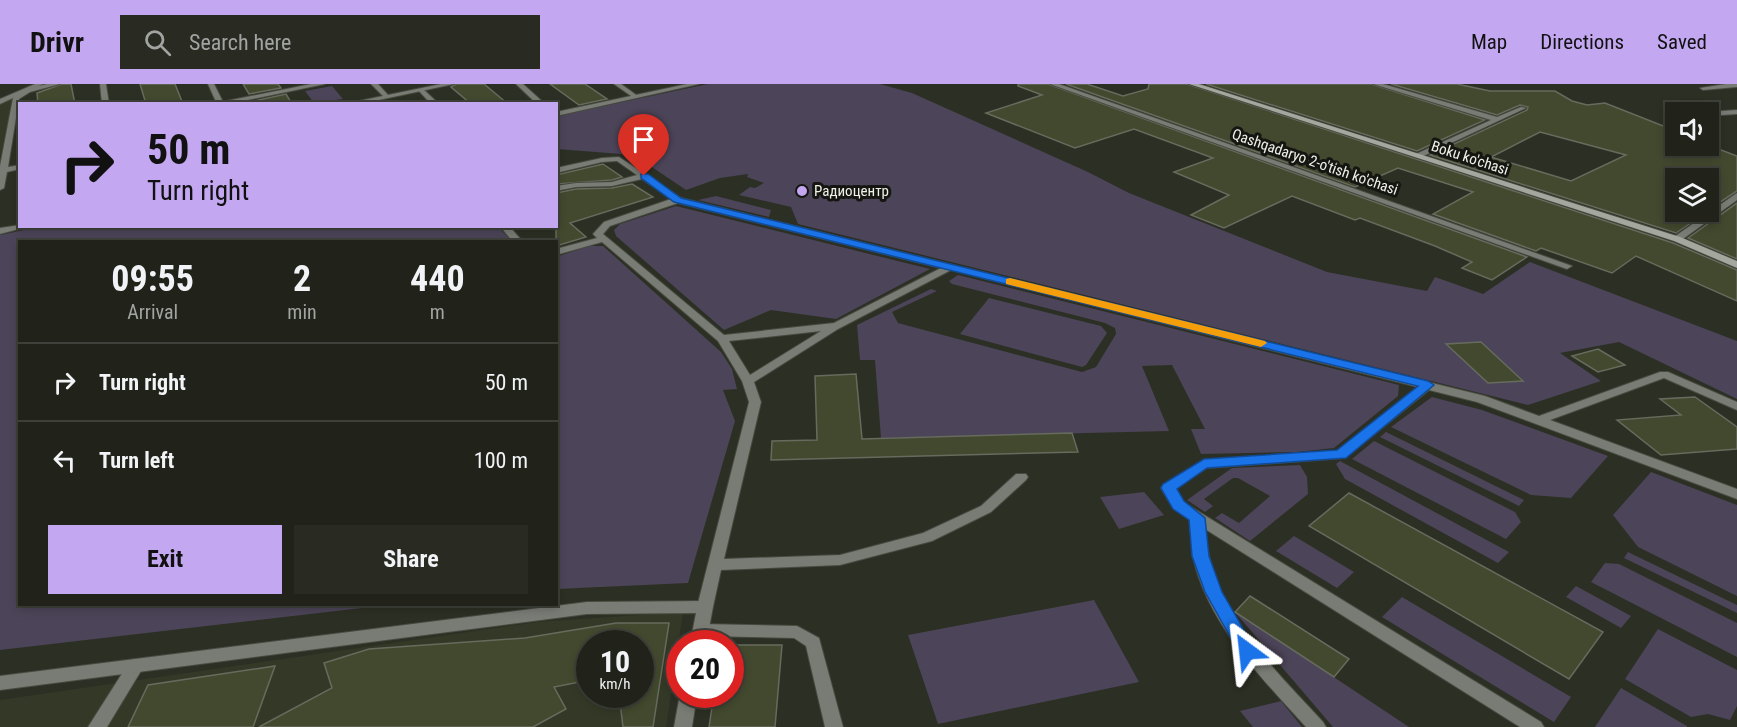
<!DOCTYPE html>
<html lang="en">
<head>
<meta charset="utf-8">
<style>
  body { margin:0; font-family:"Roboto Condensed",sans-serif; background:#292b23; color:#f1f3f6; height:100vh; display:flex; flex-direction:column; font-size:22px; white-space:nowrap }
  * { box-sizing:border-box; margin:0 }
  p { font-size:20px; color:#a2a4a2 }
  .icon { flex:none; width:33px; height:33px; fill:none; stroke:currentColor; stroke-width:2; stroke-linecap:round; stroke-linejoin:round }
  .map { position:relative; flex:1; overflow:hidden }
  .side { position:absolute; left:18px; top:156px; width:540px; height:366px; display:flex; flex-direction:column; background:#21231a; border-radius:0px; box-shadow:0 3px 9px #0003,0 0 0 2px #3e4039 }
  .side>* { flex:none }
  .hud { position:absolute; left:18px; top:18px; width:540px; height:126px; border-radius:0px; box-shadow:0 3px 9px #0003,0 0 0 2px #3e4039; background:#c4a7f1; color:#111; overflow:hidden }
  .buttons { position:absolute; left:1665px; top:18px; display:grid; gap:12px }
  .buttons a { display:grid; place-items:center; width:54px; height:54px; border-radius:0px; background:#21231a; box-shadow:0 3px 9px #0003,0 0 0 2px #3e4039; font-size:30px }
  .speed { position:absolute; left:576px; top:546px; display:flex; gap:12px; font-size:30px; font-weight:700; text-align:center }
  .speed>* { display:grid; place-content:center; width:78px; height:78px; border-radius:50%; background:#21231a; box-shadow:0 3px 9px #0003,0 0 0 2px #3e4039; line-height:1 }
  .speed small { font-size:15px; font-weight:400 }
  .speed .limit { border:9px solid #d22; background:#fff; color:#111 }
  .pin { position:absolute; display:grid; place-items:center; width:51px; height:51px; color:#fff; margin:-62px -26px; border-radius:50% 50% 50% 0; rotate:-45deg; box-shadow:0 0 6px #0007 }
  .pin .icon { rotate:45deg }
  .me { position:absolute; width:66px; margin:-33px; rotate:330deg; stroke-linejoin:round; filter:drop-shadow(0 0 4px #0008) }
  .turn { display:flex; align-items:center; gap:21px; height:126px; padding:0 30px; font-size:27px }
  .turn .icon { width:78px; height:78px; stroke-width:2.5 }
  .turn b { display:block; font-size:42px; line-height:51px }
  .eta { display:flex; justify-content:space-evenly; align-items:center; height:102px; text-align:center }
  .eta b { font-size:36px; font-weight:700; line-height:42px }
  .primary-button { display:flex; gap:12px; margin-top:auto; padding:12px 30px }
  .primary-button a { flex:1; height:69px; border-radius:0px; background:#c4a7f1; color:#111; font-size:24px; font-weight:700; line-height:69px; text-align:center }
  .primary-button a+a { background:#292b23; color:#f1f3f6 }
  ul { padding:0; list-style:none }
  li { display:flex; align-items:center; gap:18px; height:78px; padding:0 30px; border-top:2px solid #3e4039 }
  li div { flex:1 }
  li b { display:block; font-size:22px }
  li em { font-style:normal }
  header { display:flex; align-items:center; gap:36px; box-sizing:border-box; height:84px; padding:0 30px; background:#c4a7f1; color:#111 }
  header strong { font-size:28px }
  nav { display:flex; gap:33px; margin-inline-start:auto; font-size:21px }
  .search { width:420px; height:54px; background:#292b23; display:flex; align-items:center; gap:15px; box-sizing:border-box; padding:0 21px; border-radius:0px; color:#a2a4a2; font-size:22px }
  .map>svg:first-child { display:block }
  .built { fill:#343927; fill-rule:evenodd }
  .green { fill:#4c4458 }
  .building { fill:#42492e; stroke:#676b5e; stroke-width:1.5; fill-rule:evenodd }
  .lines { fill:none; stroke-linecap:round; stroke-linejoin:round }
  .lane-casing { stroke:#474a3f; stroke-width:2 }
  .street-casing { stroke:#474a3f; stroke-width:2 }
  .secondary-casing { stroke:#474a3f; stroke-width:2 }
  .lane { fill:#797b75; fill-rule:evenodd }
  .street { fill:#797b75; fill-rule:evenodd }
  .secondary { fill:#a4a79e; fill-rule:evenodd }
  .route { fill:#1a73e8; stroke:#114b97; stroke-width:1.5 }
  .slow { fill:#f59e0b }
  .poi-dot { fill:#c4a7f1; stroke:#151611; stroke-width:2 }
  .labels { text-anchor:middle; stroke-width:6; stroke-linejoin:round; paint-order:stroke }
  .far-street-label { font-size:15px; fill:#eff1e9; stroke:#151611 }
  .far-poi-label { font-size:15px; fill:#eff1e9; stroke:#151611; text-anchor:start }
</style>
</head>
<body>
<header>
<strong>Drivr</strong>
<div class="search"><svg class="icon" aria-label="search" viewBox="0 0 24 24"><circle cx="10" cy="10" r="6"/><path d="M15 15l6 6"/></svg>Search here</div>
<nav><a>Map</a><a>Directions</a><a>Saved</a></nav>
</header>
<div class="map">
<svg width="1737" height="643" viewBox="0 0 1737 643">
  <rect width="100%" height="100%" fill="#2c2f23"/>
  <!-- built -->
  <g class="built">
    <path d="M13 15V16L0 73V19Z"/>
    <path d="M683 528 666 643H0V616L538 538ZM590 560H640V610H590Z"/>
  </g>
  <!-- green -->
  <g class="green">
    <path d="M708 0H880L912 9 1088 88 1129 109 1327 188 1427 207 1435 193 1483 210 1530 178 1737 257V315L1619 258 1560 269 1601 297 1528 321 798 140 791 123 739 111 750 103 755 104 764 99 747 93 748 90 720 94 686 106 634 71 557 65 556 32Z"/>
    <path d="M332 2 343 15 314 19 305 7Z"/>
    <path d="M716 112 771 126 769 133 698 116Z"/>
    <path d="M676 122 930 185 836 235 771 226 724 246 616 152 614 146 620 140Z"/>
    <path d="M39 143 497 142 512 157 20 158V520L388 521 0 566V151Z"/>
    <path d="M588 162H603L721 268 732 285 737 305 723 306 735 337 688 499 557 505 556 173Z"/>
    <path d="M958 191 1399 301 1398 312 1334 364 1297 368 1201 370 1191 345H1205L1172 281 1142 282 1169 347 881 354 875 276H860L857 241 931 205 937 207 892 228 898 239 1082 288 1096 283 1116 250 1115 244 1105 239 952 200 949 197Z"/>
    <path d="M989 214 1101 242 1107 249 1086 281 1082 283 960 250Z"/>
    <path d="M1432 313 1482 326 1608 372 1571 414 1531 411 1391 343Z"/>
    <path d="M1386 348 1524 416 1519 422 1380 353Z"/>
    <path d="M1374 357 1515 428 1521 438 1506 455 1352 375Z"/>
    <path d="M1340 377 1509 468 1498 479 1345 395 1336 380Z"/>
    <path d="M1300 381 1307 393 1308 410 1250 457 1215 434 1222 429 1239 439 1270 412 1238 394H1233L1204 415 1213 422 1205 428 1187 416 1232 384Z"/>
    <path d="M1651 388 1737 421V512L1638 463 1613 431Z"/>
    <path d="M1144 408 1164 431 1119 445 1100 413Z"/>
    <path d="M1294 452 1354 488 1337 504 1276 467Z"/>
    <path d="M1628 468 1737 521V529L1624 474Z"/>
    <path d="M1605 479 1619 480 1737 539V573L1591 498Z"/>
    <path d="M1576 502 1631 532 1621 544 1566 513Z"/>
    <path d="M1402 513 1571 613 1554 638 1382 533Z"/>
    <path d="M1094 516 1139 598 938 640 908 551Z"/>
    <path d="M1234 527 1409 643H1333Z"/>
    <path d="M1658 545 1737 586V622L1730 636 1708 630 1691 633 1625 595Z"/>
    <path d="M1621 604 1687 642V643H1595Z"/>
    <path d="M1281 617 1302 643H1253L1240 627Z"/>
  </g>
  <!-- building -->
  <g class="building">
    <path d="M62 0H71L75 20H38L37 9Z"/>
    <path d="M140 0H175L183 20H146Z"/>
    <path d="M243 0H278L281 4 249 10Z"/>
    <path d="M456 0H484L508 20H471L451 3Z"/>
    <path d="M550 0H585L607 15 579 21Z"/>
    <path d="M1018 0H1048L1527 173 1492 196 1462 184 1472 178 1435 162 1360 134 1355 136 1292 112 1224 144 1191 131 1229 111 1174 88 1213 74 1134 45 1075 64 986 29 1042 11 1018 2Z"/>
    <path d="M1066 0H1087L1123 12 1148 5 1149 0H1187L1673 159 1737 186V217L1636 172 1612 189 1541 164 1536 167 1433 130 1473 108 1398 84 1355 103Z"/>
    <path d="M1206 0H1371L1485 36 1417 67Z"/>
    <path d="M1391 0H1457L1490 7H1555L1572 17 1587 21 1605 19 1676 47V62L1708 61 1737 72V107L1708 126V94H1676V128H1707L1676 149 1430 71 1527 26 1528 23 1520 21 1497 31ZM1540 48 1626 71 1571 97 1491 73Z"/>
    <path d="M286 10 292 20H255L254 17Z"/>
    <path d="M603 80 622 93 612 96 556 100V91Z"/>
    <path d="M632 100 653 113 570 139 586 153 556 162V109L576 105 612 104Z"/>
    <path d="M1737 119V175L1688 154Z"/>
    <path d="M1481 258 1523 297 1488 299 1446 260Z"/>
    <path d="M1598 265 1625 281 1598 288 1572 272Z"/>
    <path d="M856 290 862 355 1072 349 1078 368 771 376 772 357 817 356 815 292Z"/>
    <path d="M1695 313 1737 343V365L1661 371 1617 336 1681 331 1660 315Z"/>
    <path d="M1349 409 1603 548 1569 595 1309 442Z"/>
    <path d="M1250 512 1349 575 1334 593 1235 528Z"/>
    <path d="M616 539H669L653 643H623L619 610H640V560H590V596L554 603 566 625 533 643H259L332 604 324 579 369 565 525 554Z"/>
    <path d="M730 561H782L775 643H709L714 610H730Z"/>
    <path d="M275 582 253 643H128L148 601Z"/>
  </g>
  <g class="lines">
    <defs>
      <g id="lane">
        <path d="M35 0H43L0 20V15Z"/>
        <path d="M100 0H106L109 20H102Z"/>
        <path d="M208 0H214L224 20H217Z"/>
        <path d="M371 0H378L388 11V13H384Z"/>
        <path d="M516 0H523L545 20H537Z"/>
        <path d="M614 0H621L639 13 634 14Z"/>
        <path d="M1050 0H1059L1572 182 1567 185 1564 184Z"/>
        <path d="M1726 0H1737V3L1703 6 1700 4Z"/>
        <path d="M419 5H423L439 20H431L419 7Z"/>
        <path d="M1737 26V30L1708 32V28H1705Z"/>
        <path d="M619 73 681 114 1432 299 1485 312 1539 332 1660 288H1668L1737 318V326L1664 294 1550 336 1737 405V415L1477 318 1429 306 1345 374 1207 384 1175 405 1183 418 1541 638 1544 643H1520L1205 445C1210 524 1272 583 1323 638L1326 643H1306C1262 595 1207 538 1193 473 1191 461 1191 448 1190 436L1173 424 1161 404 1163 401 1204 376 1337 367 1418 303 951 186 838 245 754 298 761 318 724 475 840 471 923 449 981 422 1016 390H1026L1028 393 1026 396 991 428 932 457 840 481 721 486 713 523 710 527 705 529 700 527 697 523 749 318 742 297 718 257 602 158 556 171V165L597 154 593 150 604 138 671 115 642 95 612 102 576 103 556 107V102L576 99 612 98 637 91 617 77 602 78 556 89V84L602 74ZM678 119 941 184 834 239 724 251 603 150 610 142ZM821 247 750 291 729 257Z"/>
        <path d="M1737 109V116L1680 157H1674V153Z"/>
        <path d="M500 142H509L523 158H513Z"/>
        <path d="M701 540 797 542 819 554 843 643H825L806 562 794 554 701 552 695 550 693 546 695 542Z"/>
        <path d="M136 575 142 577 144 582 107 643H88L130 577Z"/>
      </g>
      <g id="street">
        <path d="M47 0H60L30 8 19 15 8 83 20 81V85L7 88 4 104 0 106V82L13 14 26 5Z"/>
        <path d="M311 0H325L228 20H211Z"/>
        <path d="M441 0H454L360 20H344Z"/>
        <path d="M687 0H699L556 32V28Z"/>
        <path d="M1373 0H1383L1497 33 1521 23 1526 24 1419 74 1415 72 1416 70 1491 36Z"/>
        <path d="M20 141V142H30L0 150V144Z"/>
        <path d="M705 517 710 519 713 523 706 560H690L696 529 587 530 0 606V592L587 518Z"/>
        <path d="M680 610H697L692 643H674Z"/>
      </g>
      <path id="secondary" d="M1189 0H1199L1680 153 1737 177V184L1674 157Z"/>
    </defs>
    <!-- lane casing -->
    <use href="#lane" class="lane-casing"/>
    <!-- street casing -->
    <use href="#street" class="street-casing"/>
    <!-- secondary casing -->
    <use href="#secondary" class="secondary-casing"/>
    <!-- lane -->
    <use href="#lane" class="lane"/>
    <!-- street -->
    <use href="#street" class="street"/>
    <!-- secondary -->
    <use href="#secondary" class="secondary"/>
  </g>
  <!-- route -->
  <path class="route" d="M641 90H648L681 114 1428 297 1434 301 1346 374 1207 384 1177 405 1184 417 1205 434 1209 472 1222 508 1256 567 1254 572 1247 574 1241 572 1205 508 1192 472 1189 436 1173 425 1161 404 1163 400 1204 375 1337 366 1418 302 674 118 641 94Z"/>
  <!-- slow -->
  <path class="slow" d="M1010 194 1265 257 1267 259 1261 263 1006 200V195Z"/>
  <!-- markers -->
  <circle class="poi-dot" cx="802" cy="107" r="6"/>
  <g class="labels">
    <!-- far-street labels -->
    <g class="far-street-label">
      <text transform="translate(1470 74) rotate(18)" y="5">Boku ko'chasi</text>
      <text transform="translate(1315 78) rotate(19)" y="5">Qashqadaryo 2-o'tish ko'chasi</text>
    </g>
    <!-- far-poi labels -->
    <g class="far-poi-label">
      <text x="814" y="112">Радиоцентр</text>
    </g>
  </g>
</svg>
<div class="buttons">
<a><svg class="icon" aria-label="sound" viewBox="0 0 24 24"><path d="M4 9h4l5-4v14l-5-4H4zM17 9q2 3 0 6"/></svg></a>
<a><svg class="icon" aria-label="layers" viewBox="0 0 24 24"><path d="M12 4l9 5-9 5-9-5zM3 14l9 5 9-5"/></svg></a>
</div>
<div class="speed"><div>10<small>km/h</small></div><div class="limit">20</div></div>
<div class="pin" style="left:644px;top:92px;background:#d93025"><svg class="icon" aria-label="arrive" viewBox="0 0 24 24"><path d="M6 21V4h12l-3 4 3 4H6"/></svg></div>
<svg class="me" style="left:1247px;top:567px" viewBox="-20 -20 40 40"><path d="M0-17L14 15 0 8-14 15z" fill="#1a73e8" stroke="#fff" stroke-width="4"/></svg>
<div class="hud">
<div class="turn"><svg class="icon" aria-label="right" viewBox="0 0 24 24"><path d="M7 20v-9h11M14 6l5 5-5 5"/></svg><div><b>50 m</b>Turn right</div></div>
</div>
<section class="side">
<div class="eta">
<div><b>09:55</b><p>Arrival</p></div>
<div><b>2</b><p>min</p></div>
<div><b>440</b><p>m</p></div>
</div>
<ul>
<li><svg class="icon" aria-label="right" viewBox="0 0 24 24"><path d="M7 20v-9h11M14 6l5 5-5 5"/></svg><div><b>Turn right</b></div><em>50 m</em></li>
<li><svg class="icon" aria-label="left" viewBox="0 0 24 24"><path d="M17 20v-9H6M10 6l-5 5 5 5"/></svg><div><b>Turn left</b></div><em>100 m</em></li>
</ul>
<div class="primary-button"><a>Exit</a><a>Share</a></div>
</section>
</div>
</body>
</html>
